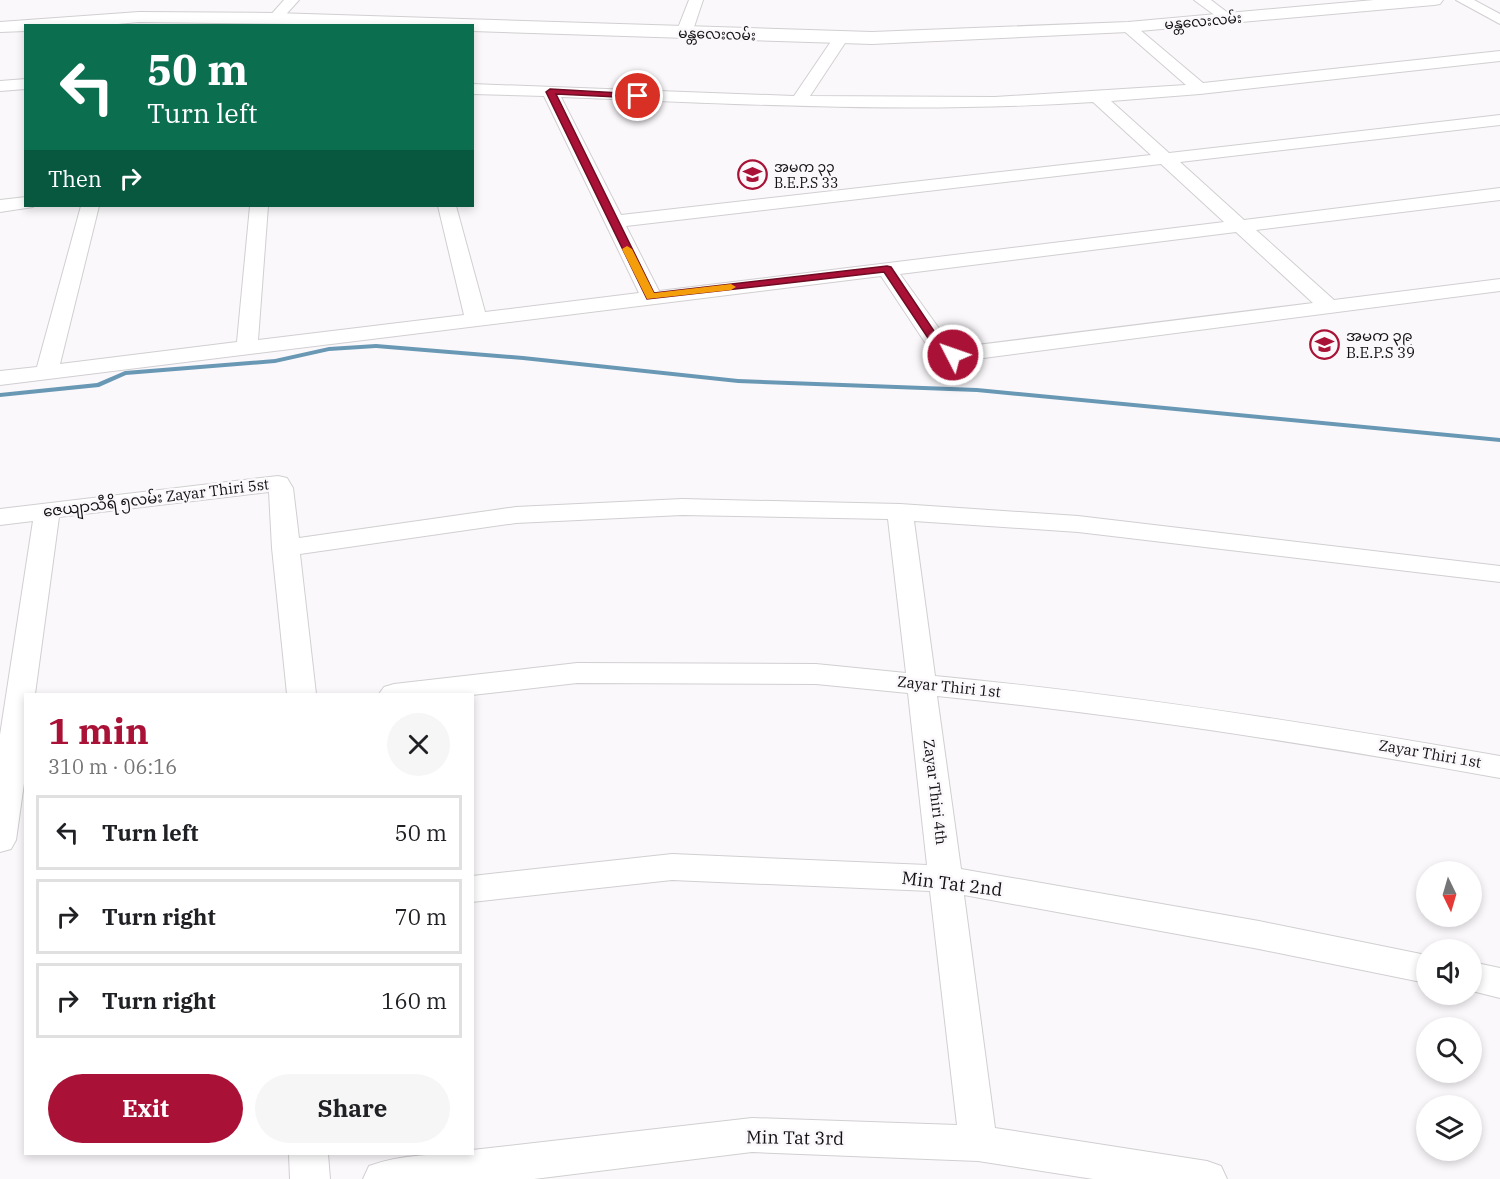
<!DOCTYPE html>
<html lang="en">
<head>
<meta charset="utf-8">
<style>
  body { margin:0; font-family:"IBM Plex Serif","Noto Sans Myanmar",serif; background:#f6f6f6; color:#202124; height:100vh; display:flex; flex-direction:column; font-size:22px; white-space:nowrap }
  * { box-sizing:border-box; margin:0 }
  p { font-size:20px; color:#757577 }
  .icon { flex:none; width:33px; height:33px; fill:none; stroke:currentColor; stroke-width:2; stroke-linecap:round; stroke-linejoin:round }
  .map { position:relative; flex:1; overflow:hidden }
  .drawer { position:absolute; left:24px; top:693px; width:450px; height:462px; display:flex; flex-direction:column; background:#fff; border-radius:0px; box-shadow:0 3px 9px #0003 }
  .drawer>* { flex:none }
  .top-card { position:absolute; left:24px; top:24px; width:450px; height:183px; border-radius:0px; box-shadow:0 3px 9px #0003; background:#0b6e4f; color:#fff; overflow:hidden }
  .needle { width:39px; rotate:175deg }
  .fabs { position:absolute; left:1416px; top:861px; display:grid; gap:12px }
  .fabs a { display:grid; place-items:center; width:66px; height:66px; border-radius:50%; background:#fff; box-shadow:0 3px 9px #0003; font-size:30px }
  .pin { position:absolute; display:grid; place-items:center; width:51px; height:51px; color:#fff; margin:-26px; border:3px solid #fff; border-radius:50%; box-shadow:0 2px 6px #0007 }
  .me { position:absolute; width:66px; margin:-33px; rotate:311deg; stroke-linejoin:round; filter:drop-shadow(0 0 4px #0008) }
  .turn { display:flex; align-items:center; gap:21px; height:126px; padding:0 24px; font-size:27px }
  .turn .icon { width:78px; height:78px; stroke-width:2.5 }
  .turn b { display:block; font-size:42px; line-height:51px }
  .then { display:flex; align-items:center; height:57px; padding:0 24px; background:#0003; gap:12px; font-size:22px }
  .round { display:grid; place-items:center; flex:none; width:63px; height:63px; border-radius:32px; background:#f6f6f6 }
  .summary { display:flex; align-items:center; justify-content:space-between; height:102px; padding:0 24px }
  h1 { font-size:36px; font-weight:800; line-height:45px; color:#a91236 }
  .primary-button { display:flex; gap:12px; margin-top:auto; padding:12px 24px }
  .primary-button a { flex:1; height:69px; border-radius:36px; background:#a91236; color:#fff; font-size:24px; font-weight:800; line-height:69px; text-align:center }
  .primary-button a+a { background:#f6f6f6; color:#202124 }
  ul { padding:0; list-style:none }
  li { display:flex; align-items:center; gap:18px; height:75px; margin:0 12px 9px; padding:0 12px; border:3px solid #e0e0e0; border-radius:0px }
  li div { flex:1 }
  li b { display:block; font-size:22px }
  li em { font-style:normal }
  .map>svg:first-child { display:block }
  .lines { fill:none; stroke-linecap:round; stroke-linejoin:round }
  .stream { fill:#6998b5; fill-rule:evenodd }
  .street-casing { stroke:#d1cfd1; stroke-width:2 }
  .secondary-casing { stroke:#d1cfd1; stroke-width:2 }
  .street { fill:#fff; fill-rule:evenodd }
  .secondary { fill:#fff; fill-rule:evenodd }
  .route { fill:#a91236; stroke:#6e0c23; stroke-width:1.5 }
  .slow { fill:#f59e0b }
  .labels { text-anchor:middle; stroke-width:5; stroke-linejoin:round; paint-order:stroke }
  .far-street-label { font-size:14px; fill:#131213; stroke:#fbf8fb }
  .far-poi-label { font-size:14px; fill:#131213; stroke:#fbf8fb; text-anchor:start }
  .poi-label { font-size:15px; fill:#131213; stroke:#fbf8fb; text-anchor:start }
  .street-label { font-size:15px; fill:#131213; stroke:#fbf8fb }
  .near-street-label { font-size:18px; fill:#131213; stroke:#fbf8fb }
</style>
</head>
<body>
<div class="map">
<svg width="1500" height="1179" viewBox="0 0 1500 1179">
  <rect width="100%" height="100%" fill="#fbf8fb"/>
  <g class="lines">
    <!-- stream -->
    <path class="stream" d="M376 344 523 356 738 379 977 388 1500 438V442L977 392 738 383 523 360 376 348 329 351 275 363 126 375 99 387 0 397V393L97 383 125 371 275 359 329 347Z"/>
    <defs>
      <g id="street">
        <path d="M284 0H299L280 21H270L268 18Z"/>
        <path d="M689 0H703L692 33 684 38 676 33Z"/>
        <path d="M1194 0H1211L1236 19 1234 22H1224Z"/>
        <path d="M1456 0H1474L1500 14V24Z"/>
        <path d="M1128 23 1133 24 1203 83 1500 51V61L1200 94 1111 101 1169 153 1500 115V125L1180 162 1244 220 1500 188V200L1256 230 1334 300 1500 279V291L953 362 937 359 934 356 881 276 0 385V371L37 367 81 206H99L60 364 237 342 250 206H268L258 340 464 315 438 206H456L485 312 639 293 544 96 472 94V84L794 96 836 34 841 32 849 37 810 96 995 97 1186 85 1123 30 1121 27 1123 24ZM561 97C739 104 915 114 1093 102L1151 155 621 215ZM1161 164 1224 222 659 291 626 226ZM1236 232 1313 303 953 348 900 274Z"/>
        <path d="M26 79V89L0 91V81Z"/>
        <path d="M26 197V206L33 207 0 212V200Z"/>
        <path d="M278 476 287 478 293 488 299 538 516 507 682 499 900 504 1078 516 1500 566V582L1078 532 914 521 935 676C1124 694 1312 723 1500 756V778C1313 744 1126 715 937 696L961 869 1259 921 1426 955V983L1259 949 964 895 995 1128 1207 1161 1221 1166 1227 1179H1093L978 1161 752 1152 534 1179H363L369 1166C401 1154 439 1154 472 1154V1150L752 1118 957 1125 930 891 672 880 472 902V876L672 854 927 865 908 693 816 684 577 683 472 695 379 694 384 687 394 684 577 663 816 664 906 673 888 519 682 515 516 523 300 554 316 694H287L272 548 269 492 59 517 35 694H26V769L16 840 11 849 0 852V735L33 521 0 525V509Z"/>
        <path d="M1472 962 1500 968V998L1472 991Z"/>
        <path d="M289 1154H328L330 1179H290Z"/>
      </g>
      <path id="secondary" d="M1374 0H1443L1440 4 1434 5 1128 32 872 44 472 31V26L139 22 96 26H26V31L0 32V22L139 12 275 13 872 32 1128 22Z"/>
    </defs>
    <!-- street casing -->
    <use href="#street" class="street-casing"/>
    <!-- secondary casing -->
    <use href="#secondary" class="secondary-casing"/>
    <!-- street -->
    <use href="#street" class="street"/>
    <!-- secondary -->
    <use href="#secondary" class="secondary"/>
  </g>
  <!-- route -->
  <path class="route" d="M550 89 638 94 643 96 638 98 556 94 654 293 887 266 891 267 946 349 958 355C953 361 943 358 938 353L884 272 647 299 546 92Z"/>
  <!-- slow -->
  <path class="slow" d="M627 246 632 249 654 293 731 284 736 287 731 290 647 299 622 249Z"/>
  <!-- icons -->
  <defs>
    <symbol id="school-ring" viewBox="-11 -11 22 22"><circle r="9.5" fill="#fbf8fb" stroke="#a91236" stroke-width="1.5"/><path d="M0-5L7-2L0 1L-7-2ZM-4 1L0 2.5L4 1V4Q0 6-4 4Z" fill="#a91236"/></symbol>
  </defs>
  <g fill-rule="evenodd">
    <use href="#school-ring" x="736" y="158" width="33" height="33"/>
    <use href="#school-ring" x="1308" y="328" width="33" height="33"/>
  </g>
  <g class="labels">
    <!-- far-street labels -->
    <g class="far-street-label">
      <text transform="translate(1203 21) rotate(-5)" y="5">မန္တလေးလမ်း</text>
      <text transform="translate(717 34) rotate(2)" y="5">မန္တလေးလမ်း</text>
    </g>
    <!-- far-poi labels -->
    <g class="far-poi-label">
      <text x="774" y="172">အမက ၃၃<tspan x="774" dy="16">B.E.P.S 33</tspan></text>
    </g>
    <!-- poi labels -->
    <g class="poi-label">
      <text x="1346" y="341">အမက ၃၉<tspan x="1346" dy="17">B.E.P.S 39</tspan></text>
    </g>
    <!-- street labels -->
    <g class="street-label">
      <text transform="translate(156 498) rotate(-7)" y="5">ဇေယျာသီရိ ၅လမ်း Zayar Thiri 5st</text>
      <text transform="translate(949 687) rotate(6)" y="5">Zayar Thiri 1st</text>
      <text transform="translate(1430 754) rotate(10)" y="5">Zayar Thiri 1st</text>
      <text transform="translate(935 792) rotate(83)" y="5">Zayar Thiri 4th</text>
    </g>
    <!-- near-street labels -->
    <g class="near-street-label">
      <text transform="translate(952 884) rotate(7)" y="6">Min Tat 2nd</text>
      <text transform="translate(795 1138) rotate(1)" y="6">Min Tat 3rd</text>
    </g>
  </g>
</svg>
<div class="fabs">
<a><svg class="needle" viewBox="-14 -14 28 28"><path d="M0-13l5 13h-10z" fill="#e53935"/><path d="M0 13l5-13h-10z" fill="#757577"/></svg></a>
<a><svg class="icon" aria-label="sound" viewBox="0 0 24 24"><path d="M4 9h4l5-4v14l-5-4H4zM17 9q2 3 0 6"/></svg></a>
<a><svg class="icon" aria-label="search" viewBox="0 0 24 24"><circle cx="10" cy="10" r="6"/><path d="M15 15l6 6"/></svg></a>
<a><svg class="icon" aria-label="layers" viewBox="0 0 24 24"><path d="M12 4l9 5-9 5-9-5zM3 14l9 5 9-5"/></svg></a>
</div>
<div class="pin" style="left:638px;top:96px;background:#d93025"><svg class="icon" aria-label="arrive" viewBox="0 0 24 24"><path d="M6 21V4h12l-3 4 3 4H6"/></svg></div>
<svg class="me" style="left:953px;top:355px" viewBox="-20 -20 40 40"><circle r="17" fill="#a91236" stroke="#fff" stroke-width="3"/><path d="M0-11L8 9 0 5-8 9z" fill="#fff"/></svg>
<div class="top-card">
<div class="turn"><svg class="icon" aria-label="left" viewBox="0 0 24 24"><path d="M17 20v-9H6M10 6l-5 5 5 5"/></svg><div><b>50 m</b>Turn left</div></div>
<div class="then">Then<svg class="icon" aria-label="right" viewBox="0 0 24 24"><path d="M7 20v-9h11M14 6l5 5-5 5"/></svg></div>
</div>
<section class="drawer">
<div class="summary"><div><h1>1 min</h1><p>310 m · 06:16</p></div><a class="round"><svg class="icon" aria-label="close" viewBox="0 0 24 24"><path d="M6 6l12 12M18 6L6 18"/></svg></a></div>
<ul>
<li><svg class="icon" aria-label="left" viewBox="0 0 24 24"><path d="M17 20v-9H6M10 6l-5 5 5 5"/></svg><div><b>Turn left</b></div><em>50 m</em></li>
<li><svg class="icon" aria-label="right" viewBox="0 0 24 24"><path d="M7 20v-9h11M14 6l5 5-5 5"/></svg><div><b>Turn right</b></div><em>70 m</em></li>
<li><svg class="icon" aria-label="right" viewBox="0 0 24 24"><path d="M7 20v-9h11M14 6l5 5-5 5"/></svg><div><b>Turn right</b></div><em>160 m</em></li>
</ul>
<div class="primary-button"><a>Exit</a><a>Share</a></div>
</section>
</div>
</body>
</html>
